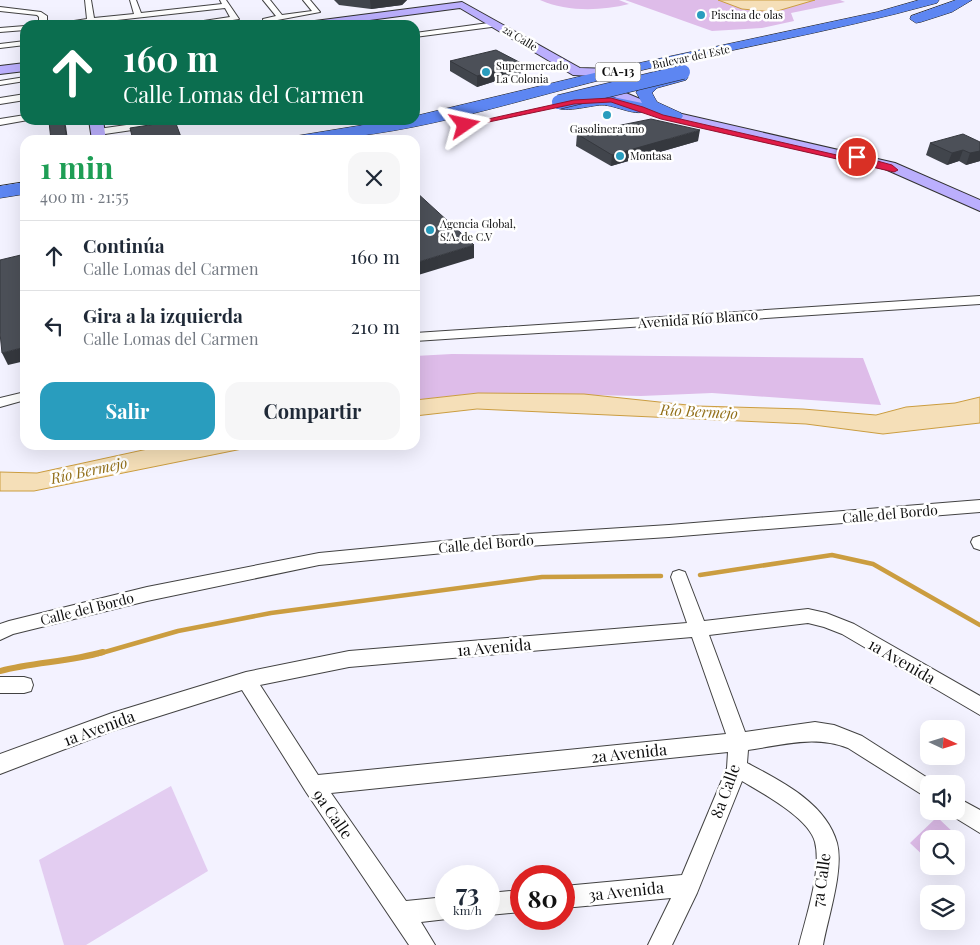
<!DOCTYPE html>
<html lang="es">
<head>
<meta charset="utf-8">
<style>
  body { margin:0; font-family:"Playfair Display",serif; background:#f6f6f7; color:#1f2937; height:100vh; display:flex; flex-direction:column; font-size:19px; white-space:nowrap }
  * { box-sizing:border-box; margin:0 }
  p { font-size:16px; color:#747a83 }
  .icon { flex:none; width:28px; height:28px; fill:none; stroke:currentColor; stroke-width:2; stroke-linecap:round; stroke-linejoin:round }
  .map { position:relative; flex:1; overflow:hidden }
  .side { position:absolute; left:20px; top:135px; width:400px; height:315px; display:flex; flex-direction:column; background:#fff; border-radius:15px; box-shadow:0 5px 20px #0002 }
  .side>* { flex:none }
  .hud { position:absolute; left:20px; top:20px; width:400px; height:105px; border-radius:15px; box-shadow:0 5px 20px #0002; background:#0b6e4f; color:#fff; overflow:hidden }
  .needle { width:32px; rotate:94deg }
  .fabs { position:absolute; left:920px; top:720px; display:grid; gap:10px }
  .fabs a { display:grid; place-items:center; width:45px; height:45px; border-radius:10px; background:#fff; box-shadow:0 5px 20px #0002; font-size:25px }
  .speed { position:absolute; left:435px; top:865px; display:flex; gap:10px; font-size:25px; font-weight:700; text-align:center }
  .speed>* { display:grid; place-content:center; width:65px; height:65px; border-radius:50%; background:#fff; box-shadow:0 5px 20px #0002; line-height:1 }
  .speed small { font-size:12px; font-weight:400 }
  .speed .limit { border:8px solid #d22; background:#fff; color:#111 }
  .pin { position:absolute; display:grid; place-items:center; width:42px; height:42px; color:#fff; margin:-21px; border:2px solid #fff; border-radius:50%; box-shadow:0 1px 5px #0007 }
  .me { position:absolute; width:55px; margin:-28px; rotate:79deg; stroke-linejoin:round; filter:drop-shadow(0 0 4px #0008) }
  .turn { display:flex; align-items:center; gap:18px; height:105px; padding:0 20px; font-size:22px }
  .turn .icon { width:65px; height:65px; stroke-width:2.5 }
  .turn b { display:block; font-size:35px; line-height:42px }
  .round { display:grid; place-items:center; flex:none; width:52px; height:52px; border-radius:15px; background:#f6f6f7 }
  .summary { display:flex; align-items:center; justify-content:space-between; height:85px; padding:0 20px }
  h1 { font-size:30px; font-weight:700; line-height:38px; color:#1e9e55 }
  .cta { display:flex; gap:10px; margin-top:auto; padding:10px 20px }
  .cta a { flex:1; height:58px; border-radius:15px; background:#299dbe; color:#fff; font-size:20px; font-weight:700; line-height:58px; text-align:center }
  .cta a+a { background:#f6f6f7; color:#1f2937 }
  ul { padding:0; list-style:none }
  li { display:flex; align-items:center; gap:15px; height:70px; padding:0 20px; border-top:1px solid #e0e1e3 }
  li div { flex:1 }
  li b { display:block; font-size:19px }
  li em { font-style:normal }
  .map>svg:first-child { display:block }
  .green { fill:#debce9 }
  .pitch { fill:#e3cdf1 }
  .water { fill:#f5dfb8; stroke:#cb9d40 }
  .lines { fill:none; stroke-linecap:round; stroke-linejoin:round }
  .stream-far1 { stroke:#cb9d40; stroke-width:4.5 }
  .stream { stroke:#cb9d40; stroke-width:6 }
  .street-casing { stroke:#424242; stroke-width:2 }
  .secondary-casing { stroke:#313131; stroke-width:2 }
  .highway-casing { stroke:#202020; stroke-width:1 }
  .street { fill:#fff; fill-rule:evenodd }
  .secondary { fill:#bbaffd; fill-rule:evenodd }
  .highway { fill:#5d86f2; fill-rule:evenodd }
  .highway-bridge-casing { stroke:#202020; stroke-width:15; stroke-linecap:butt }
  .highway-bridge { stroke:#5d86f2; stroke-width:14 }
  .wall { fill:#41454c }
  .shaded-wall { fill:#35383e }
  .building { fill:#4c5058; stroke:#35383e }
  .route { fill:#e11d48; stroke:#92132f }
  .poi-dot { fill:#299dbe; stroke:#fff; stroke-width:2 }
  .labels { text-anchor:middle; stroke-width:5; stroke-linejoin:round; paint-order:stroke }
  .far-poi-label { font-size:11px; fill:#0f0f0f; stroke:#fff; text-anchor:start }
  .far-street-label { font-size:11px; fill:#0f0f0f; stroke:#fff }
  .shield { fill:#fff; stroke:#575757; stroke-width:1 }
  .shield-label { font-size:12px; font-weight:bold; fill:#0f0f0f }
  .street-label { font-size:14px; fill:#0f0f0f; stroke:#fff }
  .water-label { font-size:15px; font-style:italic; fill:#926f19; stroke:#fff }
  .near-street-label { font-size:16px; fill:#0f0f0f; stroke:#fff }
</style>
</head>
<body>
<div class="map">
<svg width="980" height="945" viewBox="0 0 980 945">
  <rect width="100%" height="100%" fill="#f3f2ff"/>
  <!-- green -->
  <g class="green">
    <path d="M540 0H619L629 4C601 11 567 12 540 0Z"/>
    <path d="M625 0H840L845 2 791 13 794 21 762 28 712 31Z"/>
    <path d="M452 354 863 358 881 405 712 393 641 396 478 393 415 400V356Z"/>
    <path d="M937 817 956 835 952 839H929V861L910 843Z"/>
  </g>
  <!-- pitch -->
  <path class="pitch" d="M171 786 208 871 86 945H64L39 860Z"/>
  <!-- water -->
  <g class="water">
    <path d="M718 0H815L774 12 742 9Z"/>
    <path d="M478 393 584 394 697 406 803 409 876 415 906 407 955 403 980 397V423L883 434 806 424 477 409 415 416V400Z"/>
    <path d="M166 445H262L34 491H0V472L37 473Z"/>
  </g>
  <g class="lines">
    <!-- stream-far1 -->
    <g class="stream-far1">
      <path d="M700 575 832 555 873 564 980 625"/>
      <path d="M98 654 178 631 271 613 542 577 661 576"/>
    </g>
    <!-- stream -->
    <path class="stream" d="M0 671C34 662 69 662 103 652"/>
    <defs>
      <g id="street">
        <path d="M85 0H91L94 18 134 14 130 0H136L141 13 222 4 220 0H226L239 19 200 25H177L230 17 225 8 72 25H48L87 19Z"/>
        <path d="M263 0H270L282 15 312 11 303 0H310L320 12 272 21 270 22 272 25H264L263 19 276 16Z"/>
        <path d="M0 7 41 12 47 16V25H39V17L37 15 0 11Z"/>
        <path d="M496 22 499 26 415 37V33Z"/>
        <path d="M25 26V30L0 32V28Z"/>
        <path d="M25 41V45L0 48V44Z"/>
        <path d="M25 77V81L0 85V81Z"/>
        <path d="M25 94V100L0 104V98Z"/>
        <path d="M25 115V120H28L0 125V119Z"/>
        <path d="M162 120H184L180 123 98 135 93 132 98 129Z"/>
        <path d="M980 296V304L415 341V333Z"/>
        <path d="M25 392V400L0 407V398Z"/>
        <path d="M980 500V512L669 537 496 548 319 565 147 601 13 634 0 640V624L9 621 147 587 319 553 496 536 669 525Z"/>
        <path d="M979 536H980V550L974 548 971 542 973 538Z"/>
        <path d="M679 570 685 572 687 577 704 621 808 609 826 613 854 624 980 696V715L842 634 824 627 808 623 709 635 745 732 815 722 834 725 862 736 937 784H929V799L848 748C814 735 783 745 748 750L747 763C781 781 826 803 837 843 844 870 828 917 823 945H799C806 917 822 870 815 842 809 818 762 793 742 781L697 893 672 945H648L671 898 564 908V886L682 875 727 768 728 752 331 793 406 901 446 897 447 919 421 922 435 945H409L306 792 242 690 112 731 0 774V754L112 713 246 672 349 651 687 623 671 577 673 572ZM692 637 726 734 318 775 260 685 349 667Z"/>
        <path d="M0 677H24L31 679 33 685 31 691 24 693H0Z"/>
        <path d="M956 797 980 810V833L949 814 947 811H956Z"/>
        <path d="M521 890V912L489 915V893Z"/>
      </g>
      <g id="secondary">
        <path d="M462 2 580 68 611 69 617 73 611 77 573 75 460 8 332 25H302L307 22Z"/>
        <path d="M25 63V71L0 74V66Z"/>
        <path d="M609 86 669 111 895 163 980 200V211L885 169 660 117 605 93 603 90Z"/>
        <path d="M89 120H103L106 140H92Z"/>
      </g>
      <g id="highway">
        <path d="M919 0H939L937 3C829 33 718 51 609 78 506 103 400 140 294 140L296 136 302 135 394 120H415V116L611 69 877 12Z"/>
        <path d="M956 0H972L952 12 921 22 916 23 910 19 911 16Z"/>
        <path d="M681 73 686 74 688 77 686 80 657 88 652 93 657 102 681 113 683 116 681 119H669L648 110C637 118 616 105 602 105 591 105 560 115 553 105L561 100 603 95 642 103 636 92 647 82Z"/>
        <path d="M25 182V194L0 198V186Z"/>
      </g>
    </defs>
    <!-- street casing -->
    <use href="#street" class="street-casing"/>
    <!-- secondary casing -->
    <use href="#secondary" class="secondary-casing"/>
    <!-- highway casing -->
    <use href="#highway" class="highway-casing"/>
    <!-- street -->
    <use href="#street" class="street"/>
    <!-- secondary -->
    <use href="#secondary" class="secondary"/>
    <!-- highway -->
    <use href="#highway" class="highway"/>
    <defs>
      <path id="highway-bridge" d="M559 102 683 72"/>
    </defs>
    <!-- highway-bridge casing -->
    <use href="#highway-bridge" class="highway-bridge-casing"/>
    <!-- highway-bridge -->
    <use href="#highway-bridge" class="highway-bridge"/>
  </g>
  <!-- wall -->
  <g class="wall">
    <path d="M334 0H407L402 5 371 9 339 5Z"/>
    <path d="M450 61 521 63V73L477 87 450 71Z"/>
    <path d="M577 134 698 141 611 166 576 146Z"/>
    <path d="M980 142V161L966 165 959 161 947 165 926 155 930 143Z"/>
  </g>
  <!-- shaded-wall -->
  <g class="shaded-wall">
    <path d="M370 0H407L402 5 371 9Z"/>
    <path d="M521 63V73L477 87V76Z"/>
    <path d="M64 121 66 126 68 140H67Z"/>
    <path d="M700 130 698 141 611 166 612 155Z"/>
    <path d="M181 137V140H162Z"/>
    <path d="M963 150 959 161 947 165 952 153Z"/>
    <path d="M980 151V161L966 165 970 153Z"/>
    <path d="M474 245V258L415 276V263Z"/>
    <path d="M25 347V361L8 365 2 353Z"/>
  </g>
  <!-- building -->
  <g class="building">
    <path d="M496 50 521 63 477 76 450 61Z"/>
    <path d="M651 119 700 130 612 155 577 134Z"/>
    <path d="M64 121 67 140H51L49 122Z"/>
    <path d="M175 121 181 137 162 140H133L130 128Z"/>
    <path d="M963 134 980 142V151L970 153 963 150 952 153 930 143Z"/>
    <path d="M415 191 474 245 415 263Z"/>
    <path d="M25 254V347L2 353 0 333V260Z"/>
  </g>
  <!-- route -->
  <path class="route" d="M611 98 643 107 663 115 854 159V156H859L892 165 898 170 894 172 661 119 611 102 574 104 465 127 461 125 574 100Z"/>
  <!-- markers -->
  <g class="poi-dot">
    <circle cx="701" cy="15" r="5"/>
    <circle cx="486" cy="72" r="5"/>
    <circle cx="607" cy="115" r="5"/>
    <circle cx="620" cy="156" r="5"/>
    <circle cx="430" cy="230" r="5"/>
  </g>
  <g class="labels">
    <!-- far-poi labels -->
    <g class="far-poi-label">
      <text x="711" y="19">Piscina de olas</text>
      <text x="496" y="70">Supermercado<tspan x="496" dy="13">La Colonia</tspan></text>
      <text x="607" y="133" text-anchor="middle">Gasolinera uno</text>
      <text x="630" y="160">Montasa</text>
      <text x="440" y="228">Agencia Global,<tspan x="440" dy="13">S.A. de C.V</tspan></text>
    </g>
    <!-- far-street labels -->
    <g class="far-street-label">
      <text transform="translate(520 38) rotate(31)" y="4">2a Calle</text>
      <text transform="translate(691 57) rotate(-12)" y="4">Bulevar del Este</text>
    </g>
    <!-- shield labels -->
    <rect class="shield" x="595.5" y="62.5" width="45" height="19" rx="4"/>
    <g class="shield-label">
      <text x="618" y="76">CA-13</text>
    </g>
    <!-- street labels -->
    <g class="street-label">
      <text transform="translate(698 319) rotate(-4)" y="5">Avenida Río Blanco</text>
      <text transform="translate(890 514) rotate(-5)" y="5">Calle del Bordo</text>
      <text transform="translate(486 544) rotate(-5)" y="5">Calle del Bordo</text>
      <text transform="translate(87 609) rotate(-14)" y="5">Calle del Bordo</text>
    </g>
    <!-- water labels -->
    <g class="water-label">
      <text transform="translate(699 412) rotate(3)" y="5">Río Bermejo</text>
      <text transform="translate(89 471) rotate(-12)" y="5">Río Bermejo</text>
    </g>
    <!-- near-street labels -->
    <g class="near-street-label">
      <text transform="translate(494 647) rotate(-5)" y="6">1a Avenida</text>
      <text transform="translate(902 661) rotate(30)" y="6">1a Avenida</text>
      <text transform="translate(99 728) rotate(-20)" y="6">1a Avenida</text>
      <text transform="translate(629 753) rotate(-6)" y="6">2a Avenida</text>
      <text transform="translate(725 791) rotate(-70)" y="6">8a Calle</text>
      <text transform="translate(333 814) rotate(55)" y="6">9a Calle</text>
      <text transform="translate(821 880) rotate(-82)" y="6">7a Calle</text>
      <text transform="translate(626 891) rotate(-6)" y="6">3a Avenida</text>
    </g>
  </g>
</svg>
<div class="fabs">
<a><svg class="needle" viewBox="-14 -14 28 28"><path d="M0-13l5 13h-10z" fill="#e53935"/><path d="M0 13l5-13h-10z" fill="#747a83"/></svg></a>
<a><svg class="icon" aria-label="sound" viewBox="0 0 24 24"><path d="M4 9h4l5-4v14l-5-4H4zM17 9q2 3 0 6"/></svg></a>
<a><svg class="icon" aria-label="search" viewBox="0 0 24 24"><circle cx="10" cy="10" r="6"/><path d="M15 15l6 6"/></svg></a>
<a><svg class="icon" aria-label="layers" viewBox="0 0 24 24"><path d="M12 4l9 5-9 5-9-5zM3 14l9 5 9-5"/></svg></a>
</div>
<div class="speed"><div>73<small>km/h</small></div><div class="limit">80</div></div>
<div class="pin" style="left:857px;top:157px;background:#d93025"><svg class="icon" aria-label="arrive" viewBox="0 0 24 24"><path d="M6 21V4h12l-3 4 3 4H6"/></svg></div>
<svg class="me" style="left:465px;top:125px" viewBox="-20 -20 40 40"><path d="M0-17L14 15 0 8-14 15z" fill="#e11d48" stroke="#fff" stroke-width="4"/></svg>
<div class="hud">
<div class="turn"><svg class="icon" aria-label="ahead" viewBox="0 0 24 24"><path d="M12 20V5M6 11l6-6 6 6"/></svg><div><b>160 m</b>Calle Lomas del Carmen</div></div>
</div>
<section class="side">
<div class="summary"><div><h1>1 min</h1><p>400 m · 21:55</p></div><a class="round"><svg class="icon" aria-label="close" viewBox="0 0 24 24"><path d="M6 6l12 12M18 6L6 18"/></svg></a></div>
<ul>
<li><svg class="icon" aria-label="ahead" viewBox="0 0 24 24"><path d="M12 20V5M6 11l6-6 6 6"/></svg><div><b>Continúa</b><p>Calle Lomas del Carmen</p></div><em>160 m</em></li>
<li><svg class="icon" aria-label="left" viewBox="0 0 24 24"><path d="M17 20v-9H6M10 6l-5 5 5 5"/></svg><div><b>Gira a la izquierda</b><p>Calle Lomas del Carmen</p></div><em>210 m</em></li>
</ul>
<div class="cta"><a>Salir</a><a>Compartir</a></div>
</section>
</div>
</body>
</html>
